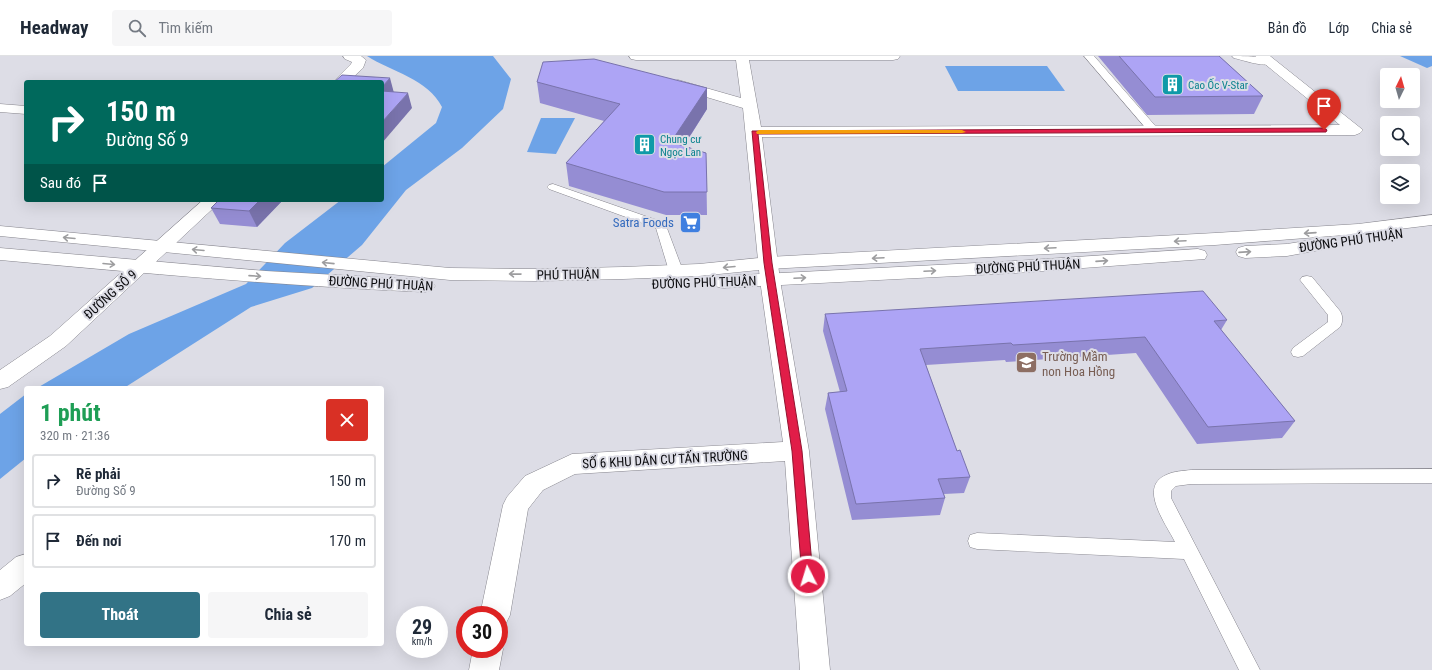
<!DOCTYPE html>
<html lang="vi">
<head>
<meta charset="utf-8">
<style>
  body { margin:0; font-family:"Roboto Condensed",sans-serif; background:#f6f6f7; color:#1f2937; height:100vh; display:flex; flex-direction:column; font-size:15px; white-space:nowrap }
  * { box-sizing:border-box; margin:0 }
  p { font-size:13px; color:#747a83 }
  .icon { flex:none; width:22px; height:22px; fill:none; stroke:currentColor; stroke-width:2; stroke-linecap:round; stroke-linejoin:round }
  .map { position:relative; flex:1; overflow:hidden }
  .drawer { position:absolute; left:24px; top:330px; width:360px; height:260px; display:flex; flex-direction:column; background:#fff; border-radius:4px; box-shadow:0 4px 16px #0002 }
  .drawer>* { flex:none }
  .banner { position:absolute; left:24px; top:24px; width:360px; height:122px; border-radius:4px; box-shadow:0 4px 16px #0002; background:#00695c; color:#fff; overflow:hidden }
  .needle { width:26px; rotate:5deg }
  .tools { position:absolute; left:1380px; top:12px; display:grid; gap:8px }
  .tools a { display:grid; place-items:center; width:40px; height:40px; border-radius:4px; background:#fff; box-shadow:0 4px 16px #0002; font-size:20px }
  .speed { position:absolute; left:396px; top:550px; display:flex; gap:8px; font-size:20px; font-weight:700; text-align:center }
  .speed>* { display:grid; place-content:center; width:52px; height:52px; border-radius:50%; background:#fff; box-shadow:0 4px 16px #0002; line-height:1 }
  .speed small { font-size:10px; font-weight:400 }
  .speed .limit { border:6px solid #d22; background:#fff; color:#111 }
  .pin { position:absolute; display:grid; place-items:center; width:34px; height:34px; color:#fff; margin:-41px -17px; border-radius:50% 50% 50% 0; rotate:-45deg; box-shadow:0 0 4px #0007 }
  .pin .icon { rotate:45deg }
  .me { position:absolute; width:44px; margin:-22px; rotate:355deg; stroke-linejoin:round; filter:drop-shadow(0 0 3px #0008) }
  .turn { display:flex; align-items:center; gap:14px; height:84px; padding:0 16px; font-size:18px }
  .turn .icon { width:52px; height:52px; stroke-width:2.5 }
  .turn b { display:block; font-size:28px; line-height:34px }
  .then { display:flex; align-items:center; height:38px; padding:0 16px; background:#0003; gap:8px; font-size:15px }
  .round { display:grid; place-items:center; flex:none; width:42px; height:42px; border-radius:4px; background:#f6f6f7 }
  .head { display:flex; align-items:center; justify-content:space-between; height:68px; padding:0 16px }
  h1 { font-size:24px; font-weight:700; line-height:30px; color:#1e9e55 }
  .cta { display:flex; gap:8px; margin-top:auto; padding:8px 16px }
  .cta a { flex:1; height:46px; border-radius:4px; background:#327386; color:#fff; font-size:16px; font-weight:700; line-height:46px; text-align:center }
  .cta a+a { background:#f6f6f7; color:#1f2937 }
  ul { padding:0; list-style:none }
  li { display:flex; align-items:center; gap:12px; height:54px; margin:0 8px 6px; padding:0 8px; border:2px solid #e0e1e3; border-radius:4px }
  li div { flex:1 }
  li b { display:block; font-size:15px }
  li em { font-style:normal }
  header { display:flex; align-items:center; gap:24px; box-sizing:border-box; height:56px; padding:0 20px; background:#fff; border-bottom:1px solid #e0e1e3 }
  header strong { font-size:19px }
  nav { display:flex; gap:22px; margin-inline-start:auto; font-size:14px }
  .search { width:280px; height:36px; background:#f6f6f7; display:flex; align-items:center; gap:10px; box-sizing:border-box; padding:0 14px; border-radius:4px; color:#747a83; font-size:15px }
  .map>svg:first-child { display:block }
  .water { fill:#6da3e7 }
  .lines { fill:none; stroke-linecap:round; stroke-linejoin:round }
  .lane-casing { stroke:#86858d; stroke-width:1 }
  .street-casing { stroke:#86858d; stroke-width:1 }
  .secondary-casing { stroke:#86858d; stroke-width:1 }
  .lane { fill:#fff; fill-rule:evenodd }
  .street { fill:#fff; fill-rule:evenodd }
  .secondary { fill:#fff; fill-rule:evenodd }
  .wall { fill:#958dd3 }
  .shaded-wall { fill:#7973ac }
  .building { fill:#ada4f5; stroke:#7973ac }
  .oneway { stroke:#9d9d9f }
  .route { fill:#e11d48; stroke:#92132f }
  .slow { fill:#f59e0b }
  .labels { text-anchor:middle; stroke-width:4; stroke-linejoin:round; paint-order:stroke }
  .far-culture-label { font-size:11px; fill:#0d838f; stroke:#dddde6; text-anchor:start }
  .shop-label { font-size:13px; fill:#366cbe; stroke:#dddde6; text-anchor:end }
  .street-label { font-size:13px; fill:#0b0b0e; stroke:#dddde6 }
  .education-label { font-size:13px; fill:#785e54; stroke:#dddde6; text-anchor:start }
</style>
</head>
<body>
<header>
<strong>Headway</strong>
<div class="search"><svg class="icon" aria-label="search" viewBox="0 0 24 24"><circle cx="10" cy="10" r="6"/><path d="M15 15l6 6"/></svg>Tìm kiếm</div>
<nav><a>Bản đồ</a><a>Lớp</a><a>Chia sẻ</a></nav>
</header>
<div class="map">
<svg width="1432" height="614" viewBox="0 0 1432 614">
  <rect width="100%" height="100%" fill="#dddde6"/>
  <!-- water -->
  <g class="water">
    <path d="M367 0H493L511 23 503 53 462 92 406 134 362 189 312 232 251 251 124 332H37L129 278 246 228 285 187 341 144H382V111L436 67 442 51C428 23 392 16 367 0Z"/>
    <path d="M1400 0H1432V10L1427 12Z"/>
    <path d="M945 10H1047L1065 35H958Z"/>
    <path d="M541 62H575L556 98 527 96Z"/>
    <path d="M26 338V402L0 423V358Z"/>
  </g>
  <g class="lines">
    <defs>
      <g id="lane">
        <path d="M1084 0H1094L1158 73 1159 75 1158 77H1150Z"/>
        <path d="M1232 0C1241 0 1269 0 1275 6 1267 13 1243 4 1234 2Z"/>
        <path d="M553 128 665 167 683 215 681 218 676 219 671 218 669 215 656 172 549 133 547 131 549 129Z"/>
        <path d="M1307 220 1312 221 1340 255C1343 260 1343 266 1340 271L1303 300 1298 301 1293 300 1291 296 1293 292 1328 266V259L1300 224 1302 221Z"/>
        <path d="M1432 413V427L1191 428 1176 430 1171 435V442L1260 614H1239L1184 503 977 493 970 491 968 485 970 479 977 477 1175 486C1166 468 1138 431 1166 419 1174 415 1183 415 1191 414Z"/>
      </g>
      <g id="street">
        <path d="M343 0H361L366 4 363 12 348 26H333L351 8 352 6 345 3Z"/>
        <path d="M629 0H900L898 3 893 4H749L761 71 1340 69 1255 0H1270L1363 74 1360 77 1355 79 762 81 780 224 809 395 830 614H800L785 405 575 418 543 434 528 453 510 559 505 569 499 571V559H480L503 449 507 441 525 420 572 398 783 386 760 224 743 52 673 31 671 28 673 25 678 24 741 42 736 4H636L631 3Z"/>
        <path d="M0 48 26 50V58L0 56Z"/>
        <path d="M203 144H222L66 290 8 331 0 333V314L50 280Z"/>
        <path d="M26 498V527L10 540 0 544V514L16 501Z"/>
        <path d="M499 584 503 593 499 614H469L473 593H499Z"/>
      </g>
      <g id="secondary">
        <path d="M1432 159V169L1358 178 1215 189 768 213 699 220 623 223 537 225 450 224 0 180V170L450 212 537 213 623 211 699 208 768 201 1215 177 1358 168Z"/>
        <path d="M1318 183 1325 185 1327 189 1325 193 1287 200 1245 202 1238 200 1236 196 1238 192 1245 190 1287 188Z"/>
        <path d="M0 192 266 215 425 224 432 226 435 230 432 234 425 236C283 230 142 217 0 204Z"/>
        <path d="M1198 193 1205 195 1207 199 1205 203 1015 217 722 232 715 230 712 226 715 222 722 220 1015 205Z"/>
      </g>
    </defs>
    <!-- lane casing -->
    <use href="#lane" class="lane-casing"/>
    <!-- street casing -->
    <use href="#street" class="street-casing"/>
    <!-- secondary casing -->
    <use href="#secondary" class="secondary-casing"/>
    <!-- lane -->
    <use href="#lane" class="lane"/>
    <!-- street -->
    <use href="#street" class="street"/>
    <!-- secondary -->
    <use href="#secondary" class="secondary"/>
  </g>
  <!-- wall -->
  <g class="wall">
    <path d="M1098 0H1219L1263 40 1254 58 1147 59Z"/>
    <path d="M537 26 707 32V53L684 90 706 97 707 159H666L569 130 566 107 604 65 540 47Z"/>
    <path d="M283 144 257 171 220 168 211 152Z"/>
    <path d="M825 258 1227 264 1221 274 1295 365 1282 382 1197 388 1136 297 1006 306 1005 304 926 309 957 395 970 421 964 437 944 438 945 442 940 459 852 464 825 353 828 337 840 336 823 275Z"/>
  </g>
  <!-- shaded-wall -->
  <g class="shaded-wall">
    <path d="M390 22 394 37 382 49V31Z"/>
    <path d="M707 32V53L672 108 671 86Z"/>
    <path d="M408 37 412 52 382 87V66Z"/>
    <path d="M260 144H283L257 171 249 155Z"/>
  </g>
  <!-- building -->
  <g class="building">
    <path d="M1119 0H1219L1263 40 1155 41Z"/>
    <path d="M594 3 707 32 671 86 706 97 707 136H664L566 107 620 48 537 26 543 6Z"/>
    <path d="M342 19 390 22 382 31V26H334Z"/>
    <path d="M382 35 408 37 382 66Z"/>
    <path d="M219 144H260L249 155 211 152Z"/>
    <path d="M1203 235 1227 264 1214 265 1295 365 1208 371 1145 281 1013 289 1011 287 920 293 957 395 960 394 970 421 938 423 945 442 856 448 828 337 847 335 825 258Z"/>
  </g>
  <!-- one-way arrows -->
  <defs><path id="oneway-shaft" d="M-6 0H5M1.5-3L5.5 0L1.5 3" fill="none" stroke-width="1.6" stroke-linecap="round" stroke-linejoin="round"/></defs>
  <g class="oneway">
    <use href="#oneway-shaft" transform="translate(1310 177) rotate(176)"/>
    <use href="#oneway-shaft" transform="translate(69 182) rotate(-175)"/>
    <use href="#oneway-shaft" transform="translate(1180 185) rotate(177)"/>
    <use href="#oneway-shaft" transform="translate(1050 192) rotate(177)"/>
    <use href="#oneway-shaft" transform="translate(198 194) rotate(-175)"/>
    <use href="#oneway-shaft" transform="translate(1245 196) rotate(-4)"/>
    <use href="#oneway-shaft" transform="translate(878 202) rotate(177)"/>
    <use href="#oneway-shaft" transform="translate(1102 205) rotate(-4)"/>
    <use href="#oneway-shaft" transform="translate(328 207) rotate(-174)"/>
    <use href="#oneway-shaft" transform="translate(109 208) rotate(5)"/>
    <use href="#oneway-shaft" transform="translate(729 211) rotate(175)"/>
    <use href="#oneway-shaft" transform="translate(930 215) rotate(-3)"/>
    <use href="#oneway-shaft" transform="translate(515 218) rotate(-179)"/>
    <use href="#oneway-shaft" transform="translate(255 220) rotate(4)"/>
    <use href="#oneway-shaft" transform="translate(800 222) rotate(-3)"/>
  </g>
  <!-- route -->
  <path class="route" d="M1324 72 1327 74 1326 76 758 78 772 207 802 395 813 520 812 524 808 525 803 524 802 520 792 395 764 207 752 75Z"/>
  <!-- slow -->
  <path class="slow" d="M759 74H962L966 76 962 77 757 78 756 76Z"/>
  <!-- icons -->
  <defs>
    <symbol id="building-square" viewBox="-11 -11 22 22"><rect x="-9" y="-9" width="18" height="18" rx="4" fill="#0f9aa8" stroke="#dddde6"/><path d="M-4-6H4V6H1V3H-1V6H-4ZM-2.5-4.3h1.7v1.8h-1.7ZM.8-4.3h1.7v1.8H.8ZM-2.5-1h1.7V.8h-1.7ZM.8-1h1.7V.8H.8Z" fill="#fff"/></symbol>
    <symbol id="supermarket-square" viewBox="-11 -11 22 22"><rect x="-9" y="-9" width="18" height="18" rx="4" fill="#3f7fe0" stroke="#dddde6"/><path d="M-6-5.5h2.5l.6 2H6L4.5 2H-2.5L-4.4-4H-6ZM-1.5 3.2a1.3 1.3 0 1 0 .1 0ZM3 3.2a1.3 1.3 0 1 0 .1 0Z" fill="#fff"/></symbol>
    <symbol id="school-square" viewBox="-11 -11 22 22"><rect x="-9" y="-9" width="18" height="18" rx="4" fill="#8d6e63" stroke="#dddde6"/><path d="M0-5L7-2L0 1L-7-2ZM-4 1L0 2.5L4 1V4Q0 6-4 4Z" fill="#fff"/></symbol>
  </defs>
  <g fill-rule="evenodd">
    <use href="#building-square" x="1160" y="16" width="25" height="25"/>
    <use href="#building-square" x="632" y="76" width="25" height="25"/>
    <use href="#supermarket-square" x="678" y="154" width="25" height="25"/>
    <use href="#school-square" x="1014" y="294" width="25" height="25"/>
  </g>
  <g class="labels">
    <!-- far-culture labels -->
    <g class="far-culture-label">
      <text x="1188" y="33">Cao Ốc V-Star</text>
      <text x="660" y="87">Chung cư<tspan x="660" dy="13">Ngọc Lan</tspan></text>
    </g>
    <!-- shop labels -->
    <g class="shop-label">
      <text x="674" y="171">Satra Foods</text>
    </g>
    <!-- street labels -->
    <g class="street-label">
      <text transform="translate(1351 184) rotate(-8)" y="5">ĐƯỜNG PHÚ THUẬN</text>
      <text transform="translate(1028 210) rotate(-3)" y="5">ĐƯỜNG PHÚ THUẬN</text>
      <text transform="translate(568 218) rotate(-1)" y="5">PHÚ THUẬN</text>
      <text transform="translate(704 226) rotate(-2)" y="5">ĐƯỜNG PHÚ THUẬN</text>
      <text transform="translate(381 227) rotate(3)" y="5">ĐƯỜNG PHÚ THUẬN</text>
      <text transform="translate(110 238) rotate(-42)" y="5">ĐƯỜNG SỐ 9</text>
      <text transform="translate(665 403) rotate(-3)" y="5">SỐ 6 KHU DÂN CƯ TẤN TRƯỜNG</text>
    </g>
    <!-- education labels -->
    <g class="education-label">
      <text x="1042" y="305">Trường Mầm<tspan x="1042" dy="15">non Hoa Hồng</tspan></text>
    </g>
  </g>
</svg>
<div class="tools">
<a><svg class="needle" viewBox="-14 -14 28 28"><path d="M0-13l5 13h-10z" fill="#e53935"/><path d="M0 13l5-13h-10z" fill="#747a83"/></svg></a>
<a><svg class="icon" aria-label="search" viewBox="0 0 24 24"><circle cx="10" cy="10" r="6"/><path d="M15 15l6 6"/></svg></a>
<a><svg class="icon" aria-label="layers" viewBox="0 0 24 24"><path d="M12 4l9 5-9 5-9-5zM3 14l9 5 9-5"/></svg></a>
</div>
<div class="speed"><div>29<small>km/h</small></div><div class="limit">30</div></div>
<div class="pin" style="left:1324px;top:74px;background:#d93025"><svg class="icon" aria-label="arrive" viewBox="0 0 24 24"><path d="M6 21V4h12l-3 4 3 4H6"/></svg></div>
<svg class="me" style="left:808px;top:520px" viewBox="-20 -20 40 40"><circle r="17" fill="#e11d48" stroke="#fff" stroke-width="3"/><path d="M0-11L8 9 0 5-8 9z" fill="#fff"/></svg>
<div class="banner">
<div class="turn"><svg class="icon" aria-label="right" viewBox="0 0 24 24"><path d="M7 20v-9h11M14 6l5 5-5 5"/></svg><div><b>150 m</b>Đường Số 9</div></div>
<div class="then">Sau đó<svg class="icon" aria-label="arrive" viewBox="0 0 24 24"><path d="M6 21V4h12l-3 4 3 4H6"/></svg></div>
</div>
<section class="drawer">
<div class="head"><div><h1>1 phút</h1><p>320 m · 21:36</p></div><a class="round" style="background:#d93025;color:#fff"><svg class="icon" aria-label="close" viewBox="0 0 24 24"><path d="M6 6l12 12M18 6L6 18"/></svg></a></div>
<ul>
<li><svg class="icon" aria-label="right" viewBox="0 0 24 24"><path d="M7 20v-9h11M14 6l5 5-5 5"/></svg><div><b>Rẽ phải</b><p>Đường Số 9</p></div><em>150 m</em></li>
<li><svg class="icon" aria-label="arrive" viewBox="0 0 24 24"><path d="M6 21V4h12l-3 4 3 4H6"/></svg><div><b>Đến nơi</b></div><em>170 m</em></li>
</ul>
<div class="cta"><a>Thoát</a><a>Chia sẻ</a></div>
</section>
</div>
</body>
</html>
